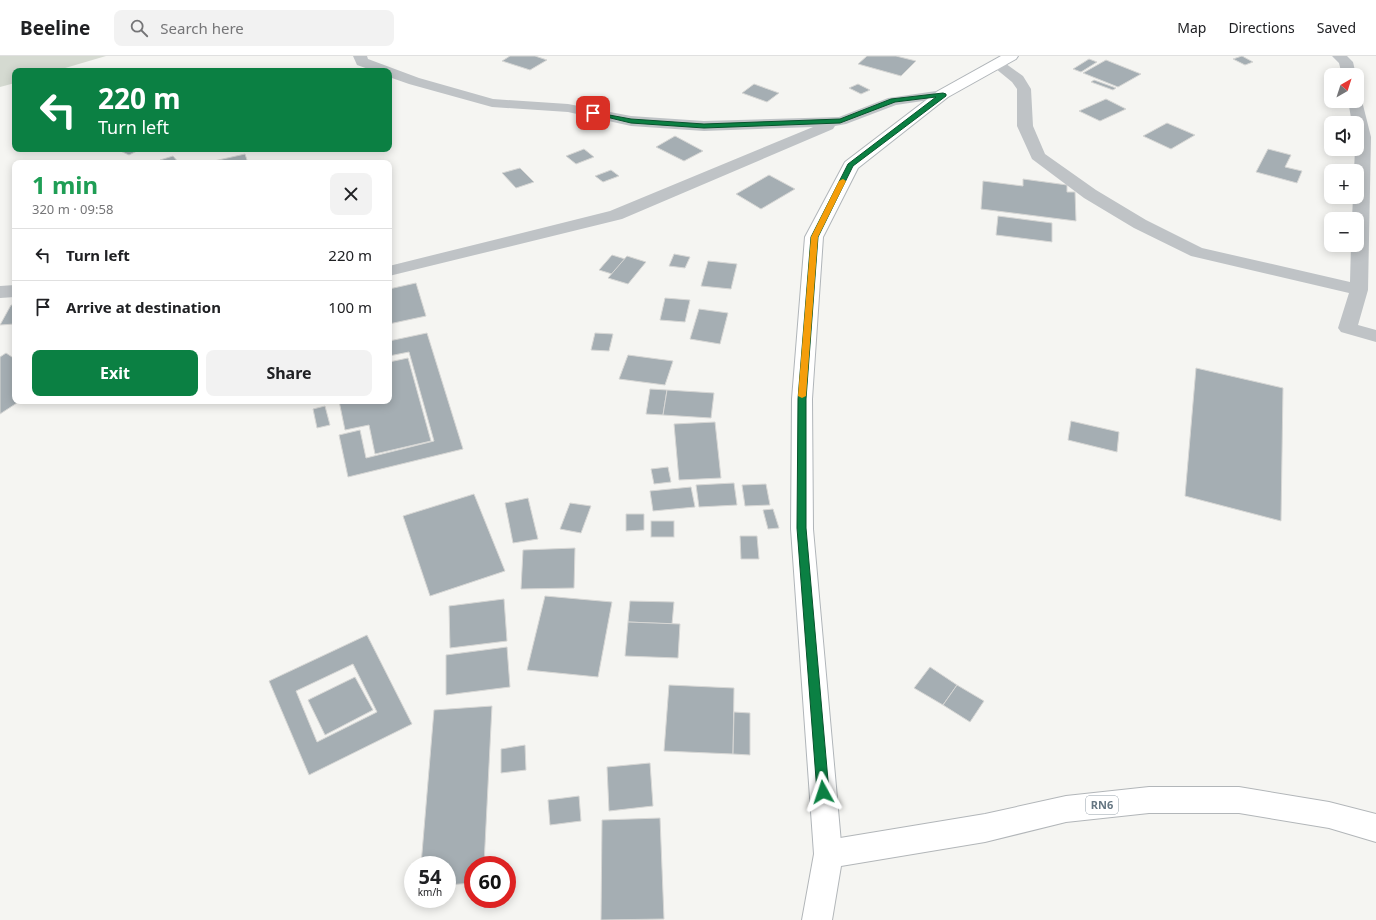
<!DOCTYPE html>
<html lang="en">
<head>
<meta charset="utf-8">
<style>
  body { margin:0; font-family:"Noto Sans",sans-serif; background:#f2f2f2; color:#202124; height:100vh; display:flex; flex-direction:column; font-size:15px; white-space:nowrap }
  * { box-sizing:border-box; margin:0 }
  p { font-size:13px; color:#757577 }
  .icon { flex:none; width:22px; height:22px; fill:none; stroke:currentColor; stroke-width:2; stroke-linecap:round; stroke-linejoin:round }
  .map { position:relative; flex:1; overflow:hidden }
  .drawer { position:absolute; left:12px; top:104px; width:380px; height:244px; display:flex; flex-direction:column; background:#fff; border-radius:8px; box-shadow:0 2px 10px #0003 }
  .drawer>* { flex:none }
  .hud { position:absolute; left:12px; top:12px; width:380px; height:84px; border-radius:8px; box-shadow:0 2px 10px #0003; background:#0b8043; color:#fff; overflow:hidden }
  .needle { width:26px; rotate:39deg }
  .buttons { position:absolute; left:1324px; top:12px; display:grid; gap:8px }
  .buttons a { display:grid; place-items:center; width:40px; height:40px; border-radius:8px; background:#fff; box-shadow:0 2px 10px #0003; font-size:20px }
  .speed { position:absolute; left:404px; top:800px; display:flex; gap:8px; font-size:20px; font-weight:700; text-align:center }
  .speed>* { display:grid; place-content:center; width:52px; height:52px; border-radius:50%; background:#fff; box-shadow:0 2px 10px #0003; line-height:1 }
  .speed small { font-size:10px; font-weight:400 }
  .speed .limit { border:6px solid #d22; background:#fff; color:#111 }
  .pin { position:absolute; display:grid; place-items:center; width:34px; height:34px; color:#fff; margin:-17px; border-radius:8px; box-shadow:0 2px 6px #0006 }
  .me { position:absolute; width:44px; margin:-22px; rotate:355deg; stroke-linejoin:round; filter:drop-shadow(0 0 3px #0008) }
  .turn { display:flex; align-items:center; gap:14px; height:84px; padding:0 20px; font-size:18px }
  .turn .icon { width:52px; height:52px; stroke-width:2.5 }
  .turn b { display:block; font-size:28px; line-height:34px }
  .round { display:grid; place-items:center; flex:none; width:42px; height:42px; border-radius:8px; background:#f2f2f2 }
  .head { display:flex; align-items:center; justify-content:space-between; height:68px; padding:0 20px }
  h1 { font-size:24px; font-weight:700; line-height:30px; color:#1e9e55 }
  .action { display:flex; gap:8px; margin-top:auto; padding:8px 20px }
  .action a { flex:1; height:46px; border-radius:8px; background:#0b8043; color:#fff; font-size:16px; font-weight:700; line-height:46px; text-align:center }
  .action a+a { background:#f2f2f2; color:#202124 }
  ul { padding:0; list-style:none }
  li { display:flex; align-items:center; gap:12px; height:52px; padding:0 20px; border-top:1px solid #e0e0e0 }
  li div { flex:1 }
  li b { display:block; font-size:15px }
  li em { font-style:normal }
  header { display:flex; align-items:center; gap:24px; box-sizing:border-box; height:56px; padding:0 20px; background:#fff; border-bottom:1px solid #e0e0e0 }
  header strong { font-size:19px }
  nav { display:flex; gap:22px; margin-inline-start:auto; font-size:14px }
  .search { width:280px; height:36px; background:#f2f2f2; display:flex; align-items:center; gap:10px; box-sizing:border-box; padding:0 14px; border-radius:8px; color:#757577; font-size:15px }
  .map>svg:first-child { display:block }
  .green { fill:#d5dad1 }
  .building { fill:#a5aeb3; stroke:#d7d7d5; fill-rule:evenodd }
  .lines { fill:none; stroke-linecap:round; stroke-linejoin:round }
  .primary-casing { stroke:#b0b5b9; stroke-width:2 }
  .highway-casing { stroke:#b2b6b9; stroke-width:2 }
  .street { fill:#bfc3c6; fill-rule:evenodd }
  .primary { fill:#fff; fill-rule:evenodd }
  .highway { fill:#fff; fill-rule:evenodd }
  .route { fill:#0b8043; stroke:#07532c }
  .slow { fill:#f59e0b }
  .labels { text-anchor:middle; stroke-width:4; stroke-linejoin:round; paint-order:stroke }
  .shield { fill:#fff; stroke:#939fa8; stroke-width:1 }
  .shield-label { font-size:11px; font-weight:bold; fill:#657682 }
</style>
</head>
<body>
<header>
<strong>Beeline</strong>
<div class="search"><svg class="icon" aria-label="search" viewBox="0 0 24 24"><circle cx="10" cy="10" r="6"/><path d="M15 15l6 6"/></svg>Search here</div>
<nav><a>Map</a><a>Directions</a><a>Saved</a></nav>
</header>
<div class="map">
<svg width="1376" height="864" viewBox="0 0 1376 864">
  <rect width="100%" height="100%" fill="#f5f5f2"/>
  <!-- green -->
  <path class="green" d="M0 0H106L55 15H15V27L0 31Z"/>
  <!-- building -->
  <g class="building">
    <path d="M510 0H535L547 4 530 14 502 5Z"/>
    <path d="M867 0H896L916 5 901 20 858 8Z"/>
    <path d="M1242 0 1253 6 1245 9 1233 3Z"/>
    <path d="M1089 3 1097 6 1081 16 1073 13Z"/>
    <path d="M1106 4 1141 18 1118 31 1083 17Z"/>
    <path d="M1094 24 1116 32 1113 34 1091 26Z"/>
    <path d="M754 28 779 37 767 46 742 37Z"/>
    <path d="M858 28 870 34 861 38 849 32Z"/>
    <path d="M1106 43 1126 53 1100 65 1079 55Z"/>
    <path d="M1167 67 1195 79 1171 93 1143 80Z"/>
    <path d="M675 80 703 95 684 105 656 91Z"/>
    <path d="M116 93H141L129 99Z"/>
    <path d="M584 93 594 101 576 108 566 100Z"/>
    <path d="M1268 93 1291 99 1285 111 1302 115 1297 127 1256 116Z"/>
    <path d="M245 98 248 107H205Z"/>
    <path d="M173 100 179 107H163L160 104Z"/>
    <path d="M520 112 534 126 516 132 502 117Z"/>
    <path d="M611 114 619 120 603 126 595 120Z"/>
    <path d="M769 119 795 133 761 153 736 138Z"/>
    <path d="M1023 123 1067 129V136H1075L1076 165 981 153 983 125 1023 130Z"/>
    <path d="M998 160 1052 167V186L996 179Z"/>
    <path d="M674 198 690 201 685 212 669 210Z"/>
    <path d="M612 199 625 203 612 218 599 214Z"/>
    <path d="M627 200 646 206 628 228 608 222Z"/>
    <path d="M708 205 737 208 731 233 701 230Z"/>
    <path d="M416 227 426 260 389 268V233Z"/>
    <path d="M665 242 690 244 685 266 660 264Z"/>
    <path d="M11 249H15V268L0 269Z"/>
    <path d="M699 253 728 257 720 288 690 283Z"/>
    <path d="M427 277 463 393 348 421 339 379 360 374 366 402 434 385 409 296 389 300V285Z"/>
    <path d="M595 277 613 278 609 295 591 294Z"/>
    <path d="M6 297 15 303V345H20L0 358V301Z"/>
    <path d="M628 299 673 305 665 329 619 323Z"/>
    <path d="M408 302 431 385 375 398 369 369 345 374 339 345H389V306Z"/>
    <path d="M1196 312 1283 332 1281 465 1185 440Z"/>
    <path d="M650 333 667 334 663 359 646 358Z"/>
    <path d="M667 334 714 337 711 362 663 359Z"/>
    <path d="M325 350 330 369 317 372 313 353Z"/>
    <path d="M1071 365 1119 376 1117 396 1068 384Z"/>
    <path d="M715 366 721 422 679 424 674 368Z"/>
    <path d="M668 411 671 426 654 428 651 413Z"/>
    <path d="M734 427 737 449 699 451 696 429Z"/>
    <path d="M766 428 770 449 745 450 742 429Z"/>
    <path d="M691 431 695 451 653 455 650 435Z"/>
    <path d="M474 438 505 515 430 540 403 460Z"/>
    <path d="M528 442 538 483 513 487 505 447Z"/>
    <path d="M570 447 591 450 581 477 560 473Z"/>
    <path d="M773 453 779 472 768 473 763 454Z"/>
    <path d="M626 458H644V474L626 475Z"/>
    <rect x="651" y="465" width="23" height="16"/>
    <path d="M740 480H757L759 503H741Z"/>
    <path d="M575 492 574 532 521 533 523 494Z"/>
    <path d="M545 540 612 546 598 621 527 614Z"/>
    <path d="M504 543 507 585 450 592 449 550Z"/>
    <path d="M630 545 674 546 672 568 628 566Z"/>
    <path d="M628 566 680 568 678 602 625 600Z"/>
    <path d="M367 579 412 668 309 719 269 625ZM353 608 377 656 317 686 296 635Z"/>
    <path d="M507 591 510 631 446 639V599Z"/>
    <path d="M930 611 957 629 943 649 914 632Z"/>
    <path d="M355 621 373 654 325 679 308 644Z"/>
    <path d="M669 629 734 632 733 698 664 695Z"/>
    <path d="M957 629 984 645 970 666 943 649Z"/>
    <path d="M492 650 484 809H473V827L447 829V809H421L434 654Z"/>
    <path d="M734 656 750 657V699L733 698Z"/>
    <path d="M525 689 526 714 501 717V693Z"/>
    <path d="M650 707 653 750 609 755 607 711Z"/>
    <path d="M579 740 581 765 550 769 548 744Z"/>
    <path d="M660 762 664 863 601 864 602 764Z"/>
  </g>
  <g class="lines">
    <defs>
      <path id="primary" d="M1001 0H1018L1016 3 948 41 858 112 823 181 812 343 813 473 842 798 838 808 828 812 818 808 814 798 791 473 792 343 805 181 845 106 938 35Z"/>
      <path id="highway" d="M1149 731H1239L1329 746 1376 758V786L1329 772 1239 757H1149L1066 766 985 786 841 810 832 864H802L814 798 818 788 828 784 985 758 1066 740Z"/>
    </defs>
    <!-- primary casing -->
    <use href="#primary" class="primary-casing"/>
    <!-- highway casing -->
    <use href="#highway" class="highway-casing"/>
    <!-- street -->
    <g class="street">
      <path d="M353 0H367L368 3 419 22 493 43 568 48 631 60 704 65 839 61 888 42 943 34 948 35 950 38 948 41 943 42 896 49 846 68 835 70 833 73 622 163 389 220V210L610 155 813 71 704 75 631 70 568 56 492 51 409 28 389 21V15H374L357 9Z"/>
      <path d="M1332 0H1347L1353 6 1356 19H1342L1339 7Z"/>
      <path d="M997 4 1002 5 1023 20 1031 33 1033 70 1045 98 1096 134 1146 164 1202 192 1350 226 1351 189H1357V163H1352L1353 141H1357V115H1354L1355 93H1357V67H1352L1348 45H1357V41L1360 42 1362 45 1371 81 1368 234 1358 269 1376 274V286L1341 276 1338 272 1349 237 1191 200 1134 172 1084 142 1032 103 1017 70V33L1012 26 990 8 992 5Z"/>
      <path d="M15 229V241L0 242V230Z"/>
    </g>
    <!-- primary -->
    <use href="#primary" class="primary"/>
    <!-- highway -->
    <use href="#highway" class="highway"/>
  </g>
  <!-- route -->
  <path class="route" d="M943 37 946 38V40L853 110 818 181 806 343V472L829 736 827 740 823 741 819 740 817 736 797 472 798 343 811 181 848 108 936 41 895 46 840 67 704 72 631 67 590 57 593 56 631 63 704 68 840 63 891 43Z"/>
  <!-- slow -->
  <path class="slow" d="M843 123 846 125 818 181 806 340 802 342 798 340 811 181 839 125Z"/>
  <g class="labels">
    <!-- shield labels -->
    <rect class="shield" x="1086" y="740" width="32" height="18" rx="3"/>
    <g class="shield-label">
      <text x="1102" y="753">RN6</text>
    </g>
  </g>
</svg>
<div class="buttons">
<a><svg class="needle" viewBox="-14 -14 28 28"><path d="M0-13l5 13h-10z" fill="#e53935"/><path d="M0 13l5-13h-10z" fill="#757577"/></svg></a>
<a><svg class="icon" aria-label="sound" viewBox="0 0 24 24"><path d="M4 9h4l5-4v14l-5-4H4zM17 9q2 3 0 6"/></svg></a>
<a>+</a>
<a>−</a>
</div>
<div class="speed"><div>54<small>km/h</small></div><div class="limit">60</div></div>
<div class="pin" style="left:593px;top:57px;background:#d93025"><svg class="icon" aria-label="arrive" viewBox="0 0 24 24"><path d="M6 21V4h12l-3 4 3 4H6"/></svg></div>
<svg class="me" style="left:823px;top:736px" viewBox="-20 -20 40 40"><path d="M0-17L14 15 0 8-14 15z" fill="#0b8043" stroke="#fff" stroke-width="4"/></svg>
<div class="hud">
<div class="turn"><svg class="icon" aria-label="left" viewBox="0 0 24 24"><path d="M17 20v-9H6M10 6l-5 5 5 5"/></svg><div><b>220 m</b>Turn left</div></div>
</div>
<section class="drawer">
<div class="head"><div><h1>1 min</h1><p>320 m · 09:58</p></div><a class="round"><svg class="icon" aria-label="close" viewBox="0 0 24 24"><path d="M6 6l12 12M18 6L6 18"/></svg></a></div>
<ul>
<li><svg class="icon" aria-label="left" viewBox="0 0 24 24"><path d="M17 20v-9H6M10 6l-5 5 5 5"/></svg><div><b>Turn left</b></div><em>220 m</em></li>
<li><svg class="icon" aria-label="arrive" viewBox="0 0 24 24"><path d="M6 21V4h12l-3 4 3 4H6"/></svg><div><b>Arrive at destination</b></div><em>100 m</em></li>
</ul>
<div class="action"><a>Exit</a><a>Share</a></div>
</section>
</div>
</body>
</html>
